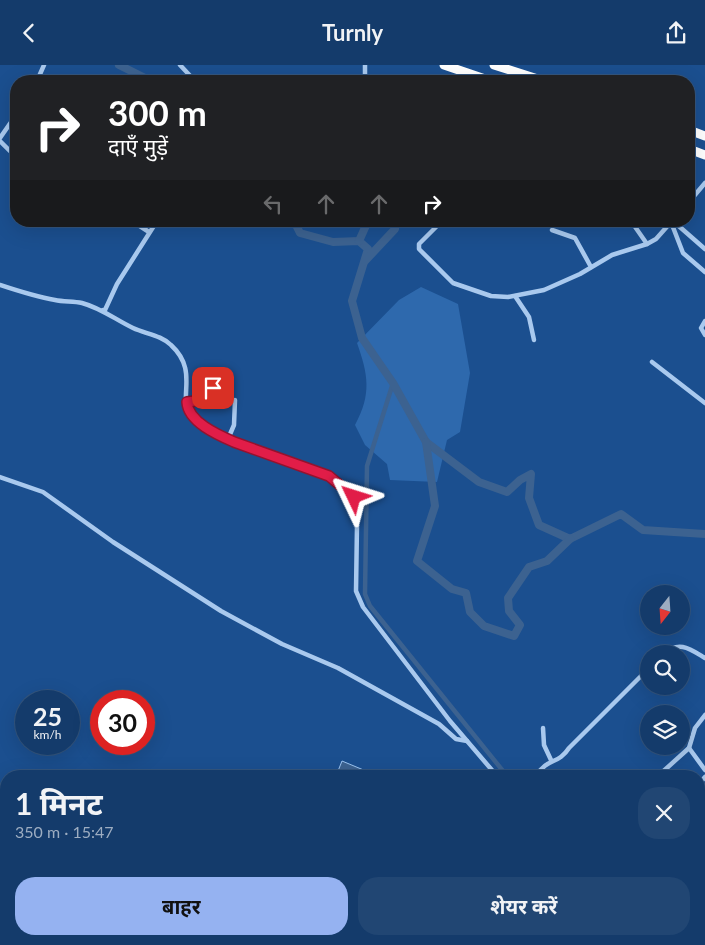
<!DOCTYPE html>
<html lang="hi">
<head>
<meta charset="utf-8">
<style>
  body { margin:0; font-family:Lato,"Noto Sans Devanagari",sans-serif; background:#214673; color:#f1f3f6; height:100vh; display:flex; flex-direction:column; font-size:19px; white-space:nowrap }
  * { box-sizing:border-box; margin:0 }
  p { font-size:16px; color:#9dadc1 }
  .icon { flex:none; width:28px; height:28px; fill:none; stroke:currentColor; stroke-width:2; stroke-linecap:round; stroke-linejoin:round }
  .map { position:relative; flex:1; overflow:hidden }
  .panel { position:absolute; left:0px; top:705px; width:705px; height:175px; display:flex; flex-direction:column; background:#143b6b; border-radius:20px 20px 0 0; box-shadow:0 5px 20px #0002,0 0 0 1px #33557e }
  .panel>* { flex:none }
  .hud { position:absolute; left:10px; top:10px; width:685px; height:152px; border-radius:20px; box-shadow:0 5px 20px #0002,0 0 0 1px #33557e; background:#202124; color:#fff; overflow:hidden }
  .needle { width:32px; rotate:197deg }
  .buttons { position:absolute; left:640px; top:520px; display:grid; gap:10px }
  .buttons a { display:grid; place-items:center; width:50px; height:50px; border-radius:50%; background:#143b6b; box-shadow:0 5px 20px #0002,0 0 0 1px #33557e; font-size:25px }
  .speed { position:absolute; left:15px; top:625px; display:flex; gap:10px; font-size:25px; font-weight:700; text-align:center }
  .speed>* { display:grid; place-content:center; width:65px; height:65px; border-radius:50%; background:#143b6b; box-shadow:0 5px 20px #0002,0 0 0 1px #33557e; line-height:1 }
  .speed small { font-size:12px; font-weight:400 }
  .speed .limit { border:8px solid #d22; background:#fff; color:#111 }
  .pin { position:absolute; display:grid; place-items:center; width:42px; height:42px; color:#fff; margin:-21px; border-radius:10px; box-shadow:0 2px 8px #0006 }
  .me { position:absolute; width:55px; margin:-28px; rotate:311deg; stroke-linejoin:round; filter:drop-shadow(0 0 4px #0008) }
  .turn { display:flex; align-items:center; gap:18px; height:105px; padding:0 15px; font-size:22px }
  .turn .icon { width:65px; height:65px; stroke-width:2.5 }
  .turn b { display:block; font-size:35px; line-height:42px }
  .lanes { display:flex; align-items:center; height:48px; padding:0 15px; background:#0003; justify-content:center; gap:25px; direction:ltr }
  .lanes .off { opacity:.35 }
  .round { display:grid; place-items:center; flex:none; width:52px; height:52px; border-radius:20px; background:#214673 }
  .summary { display:flex; align-items:center; justify-content:space-between; height:85px; padding:0 15px }
  h1 { font-size:30px; font-weight:700; line-height:38px }
  .button { display:flex; gap:10px; margin-top:auto; padding:10px 15px }
  .button a { flex:1; height:58px; border-radius:20px; background:#95b2f1; color:#111; font-size:20px; font-weight:700; line-height:58px; text-align:center }
  .button a+a { background:#214673; color:#f1f3f6 }
  header { display:flex; justify-content:space-between; align-items:center; height:65px; padding:0 15px; background:#143b6b; font-size:22px; font-weight:700 }
  .map>svg:first-child { display:block }
  .green { fill:#2e69ad }
  .water { fill:#3c6290; stroke:#9cc4f0 }
  .lines { fill:none; stroke-linecap:round; stroke-linejoin:round }
  .canal { stroke:#3c6290; stroke-width:4.5 }
  .river { stroke:#3c6290; stroke-width:8 }
  .street-tunnel { stroke:#3d69a0; stroke-width:4.5; stroke-dasharray:4.5 2; stroke-linecap:butt }
  .street { stroke:#a9c9ee; stroke-width:4.5 }
  .highway { stroke:#fff; stroke-width:9 }
  .route-casing { stroke:#92132f; stroke-width:12 }
  .route { stroke:#e11d48; stroke-width:9 }
</style>
</head>
<body>
<header><svg class="icon" aria-label="back" viewBox="0 0 24 24"><path d="M15 5l-7 7 7 7"/></svg>Turnly<svg class="icon" aria-label="share" viewBox="0 0 24 24"><path d="M12 15V3M7 8l5-5 5 5M5 13v7h14v-7"/></svg></header>
<div class="map">
<svg width="705" height="880" viewBox="0 0 705 880">
  <rect width="100%" height="100%" fill="#1b4f8f"/>
  <!-- green -->
  <path class="green" d="M421 222 458 239 470 308 460 367 447 375 437 417 390 415 387 399 365 380 355 360C372 329 368 309 357 278L399 235Z"/>
  <!-- water -->
  <path class="water" d="M342 696 366 706 372 711H336Z"/>
  <g class="lines">
    <!-- canal -->
    <path class="canal" d="M393 318 367 401 365 529 370 541 507 711"/>
    <!-- river -->
    <g class="river">
      <path d="M119 0 151 16"/>
      <path d="M294 156 300 168 333 177 359 176 368 184 352 236 362 273 393 318 426 377 479 417 507 427 520 415 531 409 529 433 539 460 570 474 621 449 643 465 705 469"/>
      <path d="M359 176 368 156"/>
      <path d="M365 196 395 164 392 156"/>
      <path d="M426 377 435 441 417 496 452 524 466 528 470 547 484 561 514 571 520 560 509 546 508 533 529 502 547 496 570 474"/>
    </g>
    <!-- street-tunnel -->
    <path class="street-tunnel" d="M357 441V460"/>
    <!-- street -->
    <g class="street">
      <path d="M180 0 195 16"/>
      <path d="M37 16 44 0"/>
      <path d="M365 16V0"/>
      <path d="M0 73 16 50"/>
      <path d="M0 76 16 92"/>
      <path d="M689 137 705 118"/>
      <path d="M132 156 149 167"/>
      <path d="M442 156 419 179V184L453 218 491 231 508 232 544 225 580 209 612 190 647 179 656 174 672 156"/>
      <path d="M631 156 647 179"/>
      <path d="M673 156 705 184"/>
      <path d="M671 157 683 188 705 207"/>
      <path d="M552 165 575 173 591 202"/>
      <path d="M0 220C18 226 37 232 55 235 64 237 73 236 82 238 101 243 116 255 133 263 146 269 161 270 171 280 199 306 178 331 190 348 199 361 219 370 234 377L329 411 352 428 357 441"/>
      <path d="M515 231 529 252 534 275"/>
      <path d="M103 245H105L117 219 157 156"/>
      <path d="M705 256 701 263 705 270"/>
      <path d="M652 297 705 338"/>
      <path d="M187 337 203 335 213 323"/>
      <path d="M228 374 234 360 235 335"/>
      <path d="M0 412 43 427 113 477 221 546 282 579 338 603 439 659 456 674 467 676"/>
      <path d="M357 460 356 526 363 542 450 656 497 711"/>
      <path d="M664 589C679 575 690 584 705 593"/>
      <path d="M543 663 544 680 551 695"/>
      <path d="M689 683 705 705"/>
      <path d="M536 711C548 692 558 700 569 683L649 603"/>
      <path d="M658 711 689 683 695 663 705 650"/>
      <path d="M699 719 705 712"/>
      <path d="M699 810 705 804"/>
      <path d="M699 845 705 849"/>
      <path d="M275 874 283 880"/>
      <path d="M546 874 549 880"/>
      <path d="M654 874 666 880"/>
      <path d="M250 880 254 874"/>
      <path d="M632 880 636 874"/>
    </g>
    <!-- highway -->
    <g class="highway">
      <path d="M444 0 491 16"/>
      <path d="M494 0 544 16"/>
      <path d="M689 65 705 71"/>
      <path d="M689 84 705 90"/>
    </g>
  </g>
  <g class="lines">
    <defs>
      <path id="route" d="M213 323 203 335 187 337C188 357 218 370 234 377L329 411 354 432"/>
    </defs>
    <!-- route casing -->
    <use href="#route" class="route-casing"/>
    <!-- route -->
    <use href="#route" class="route"/>
  </g>
</svg>
<div class="buttons">
<a><svg class="needle" viewBox="-14 -14 28 28"><path d="M0-13l5 13h-10z" fill="#e53935"/><path d="M0 13l5-13h-10z" fill="#9dadc1"/></svg></a>
<a><svg class="icon" aria-label="search" viewBox="0 0 24 24"><circle cx="10" cy="10" r="6"/><path d="M15 15l6 6"/></svg></a>
<a><svg class="icon" aria-label="layers" viewBox="0 0 24 24"><path d="M12 4l9 5-9 5-9-5zM3 14l9 5 9-5"/></svg></a>
</div>
<div class="speed"><div>25<small>km/h</small></div><div class="limit">30</div></div>
<div class="pin" style="left:213px;top:323px;background:#d93025"><svg class="icon" aria-label="arrive" viewBox="0 0 24 24"><path d="M6 21V4h12l-3 4 3 4H6"/></svg></div>
<svg class="me" style="left:354px;top:432px" viewBox="-20 -20 40 40"><path d="M0-17L14 15 0 8-14 15z" fill="#e11d48" stroke="#fff" stroke-width="4"/></svg>
<div class="hud">
<div class="turn"><svg class="icon" aria-label="right" viewBox="0 0 24 24"><path d="M7 20v-9h11M14 6l5 5-5 5"/></svg><div><b>300 m</b>दाएँ मुड़ें</div></div>
<div class="lanes"><svg class="icon off" aria-label="left" viewBox="0 0 24 24"><path d="M17 20v-9H6M10 6l-5 5 5 5"/></svg><svg class="icon off" aria-label="ahead" viewBox="0 0 24 24"><path d="M12 20V5M6 11l6-6 6 6"/></svg><svg class="icon off" aria-label="ahead" viewBox="0 0 24 24"><path d="M12 20V5M6 11l6-6 6 6"/></svg><svg class="icon" aria-label="right" viewBox="0 0 24 24"><path d="M7 20v-9h11M14 6l5 5-5 5"/></svg></div>
</div>
<section class="panel">
<div class="summary"><div><h1>1 मिनट</h1><p>350 m · 15:47</p></div><a class="round"><svg class="icon" aria-label="close" viewBox="0 0 24 24"><path d="M6 6l12 12M18 6L6 18"/></svg></a></div>
<div class="button"><a>बाहर</a><a>शेयर करें</a></div>
</section>
</div>
</body>
</html>
